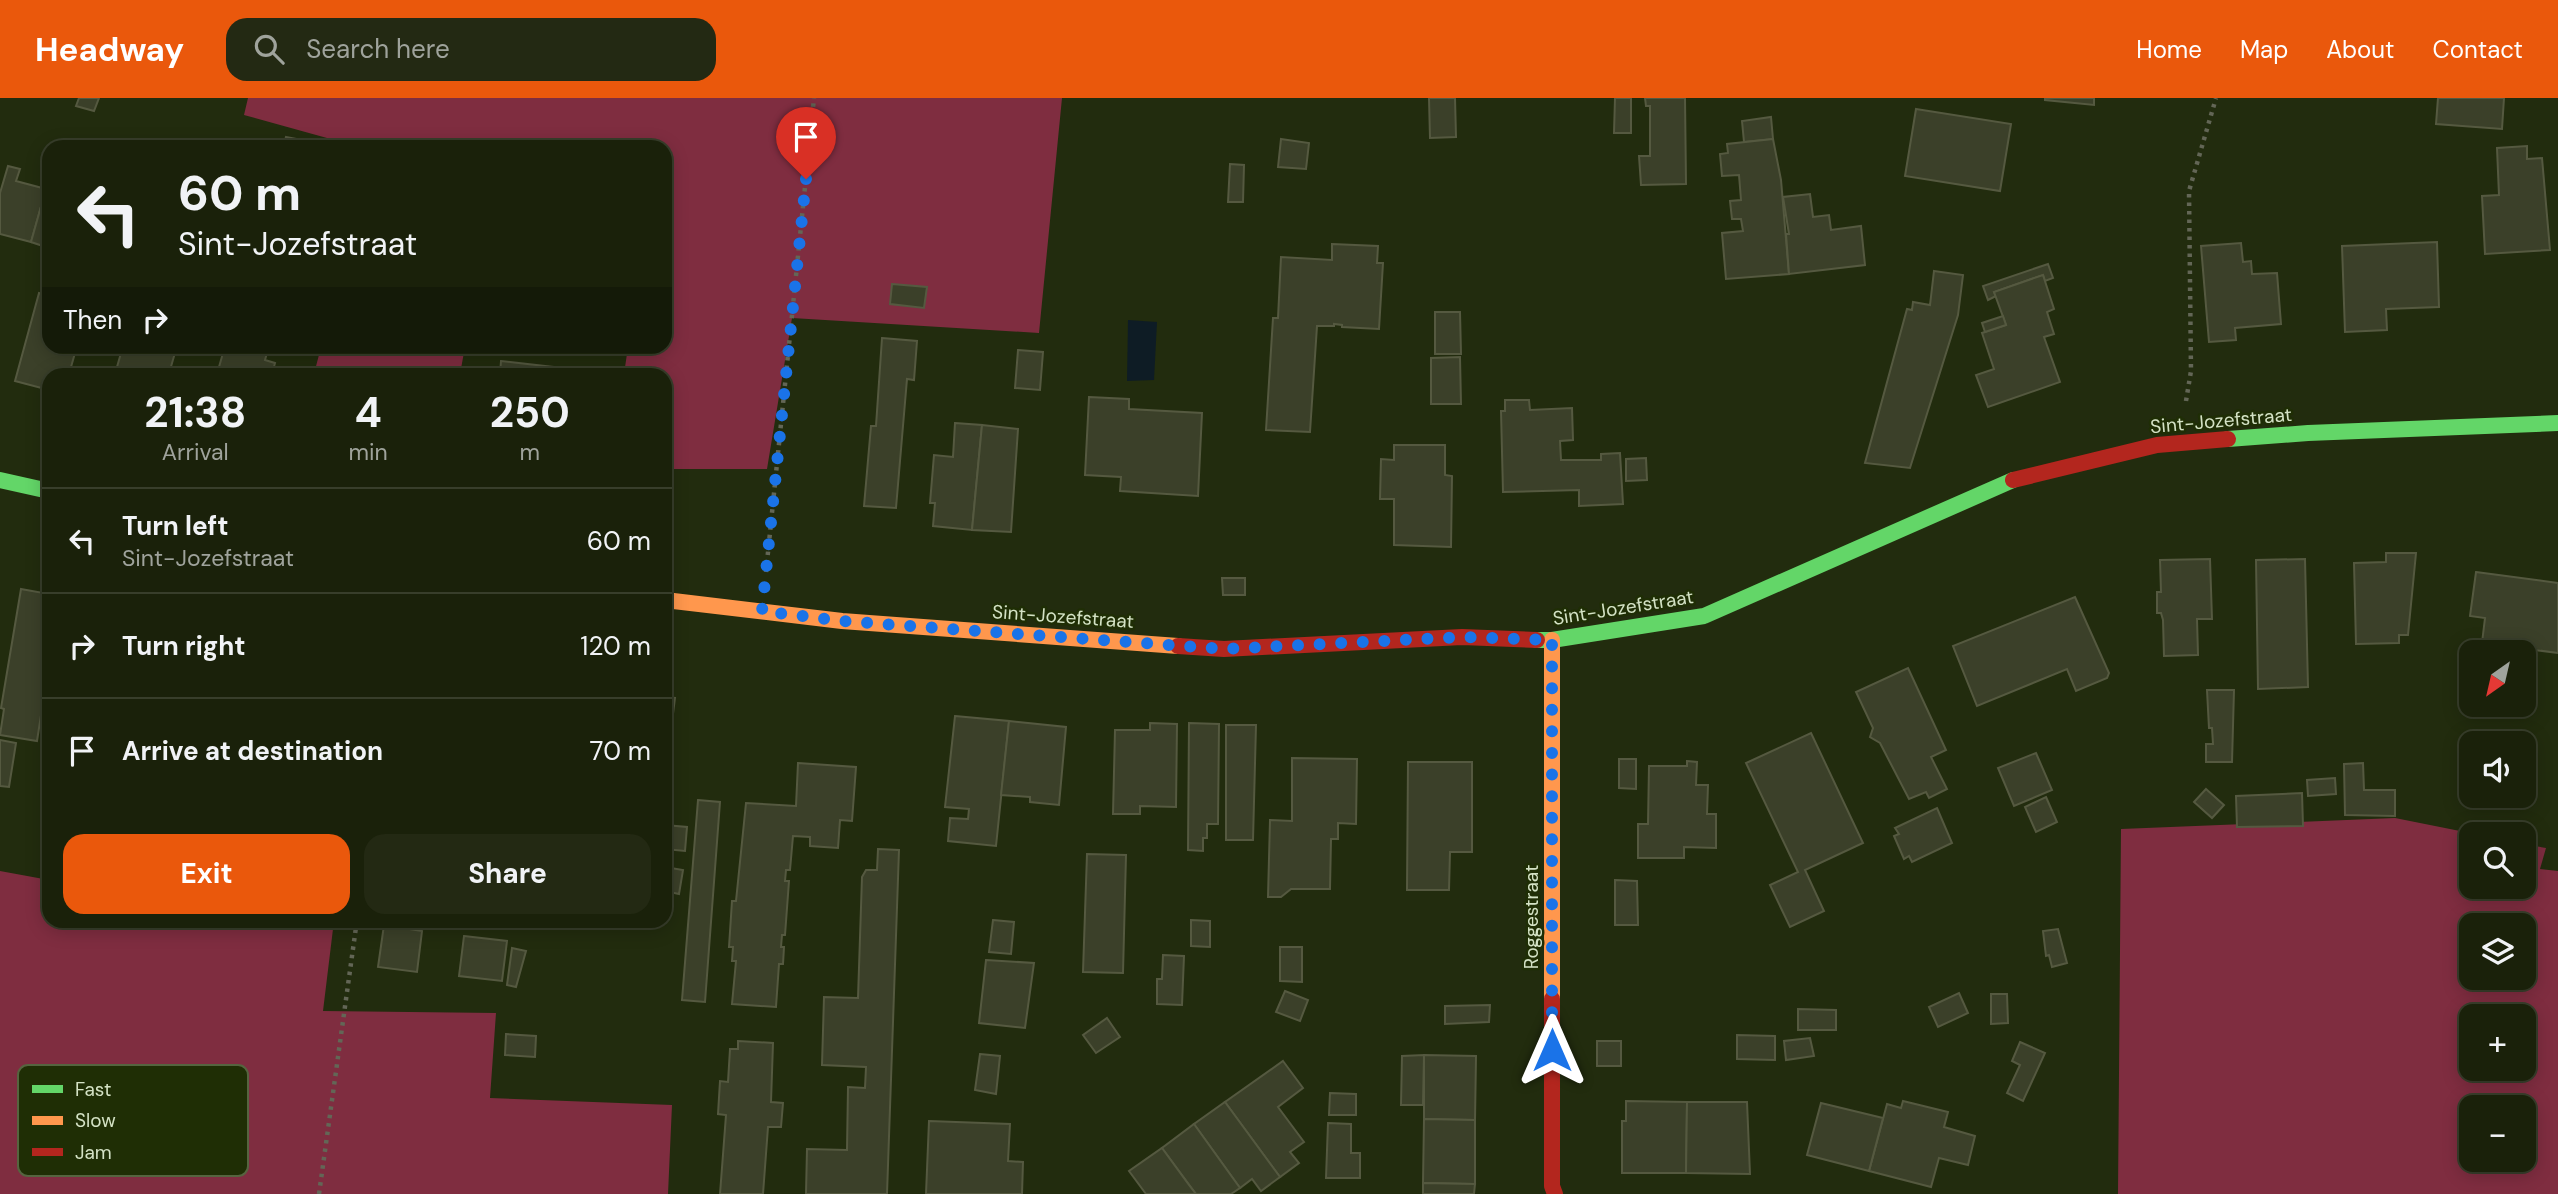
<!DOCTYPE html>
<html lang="en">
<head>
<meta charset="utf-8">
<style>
  body { margin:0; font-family:"DM Sans",sans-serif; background:#232913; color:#f1f3f6; height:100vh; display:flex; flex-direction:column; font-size:26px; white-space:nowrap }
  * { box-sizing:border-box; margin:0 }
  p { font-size:23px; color:#9fa39c }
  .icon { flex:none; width:38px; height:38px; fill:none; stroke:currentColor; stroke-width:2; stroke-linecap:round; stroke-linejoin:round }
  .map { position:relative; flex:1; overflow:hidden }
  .sheet { position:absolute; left:42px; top:270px; width:630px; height:560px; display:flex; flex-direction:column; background:#1a210a; border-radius:21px; box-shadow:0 4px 18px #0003,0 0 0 2px #383e2b }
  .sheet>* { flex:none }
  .top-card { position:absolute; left:42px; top:42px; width:630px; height:214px; border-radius:21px; box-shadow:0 4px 18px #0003,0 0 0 2px #383e2b; background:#1a210a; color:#f1f3f6; overflow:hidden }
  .needle { width:46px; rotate:214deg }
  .tools { position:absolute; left:2459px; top:542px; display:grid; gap:14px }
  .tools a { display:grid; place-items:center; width:77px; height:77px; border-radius:14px; background:#1a210a; box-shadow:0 4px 18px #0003,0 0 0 2px #383e2b; font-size:35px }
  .pin { position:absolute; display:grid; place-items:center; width:60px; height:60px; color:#fff; margin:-72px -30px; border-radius:50% 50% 50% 0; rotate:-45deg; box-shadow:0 0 7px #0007 }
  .pin .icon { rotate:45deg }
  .me { position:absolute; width:77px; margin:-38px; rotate:0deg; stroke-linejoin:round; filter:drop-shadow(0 0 5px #0008) }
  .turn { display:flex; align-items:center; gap:24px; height:147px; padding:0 21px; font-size:32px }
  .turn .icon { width:91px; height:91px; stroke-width:2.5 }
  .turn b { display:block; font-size:49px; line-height:60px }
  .then { display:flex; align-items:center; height:66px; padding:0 21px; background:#0003; gap:14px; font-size:26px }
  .eta { display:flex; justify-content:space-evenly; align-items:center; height:119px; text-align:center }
  .eta b { font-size:42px; font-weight:700; line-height:49px }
  .action { display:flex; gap:14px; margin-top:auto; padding:14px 21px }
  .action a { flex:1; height:80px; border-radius:21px; background:#ea580c; color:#fff; font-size:28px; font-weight:700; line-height:80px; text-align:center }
  .action a+a { background:#232913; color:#f1f3f6 }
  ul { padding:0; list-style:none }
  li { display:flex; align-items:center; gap:21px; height:105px; padding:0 21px; border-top:2px solid #383e2b }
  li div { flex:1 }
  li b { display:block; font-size:26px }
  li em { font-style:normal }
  header { display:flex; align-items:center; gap:42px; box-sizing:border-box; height:98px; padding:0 35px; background:#ea580c; color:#fff }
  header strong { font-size:33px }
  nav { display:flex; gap:38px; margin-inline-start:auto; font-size:24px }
  .search { width:490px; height:63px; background:#232913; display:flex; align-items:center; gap:18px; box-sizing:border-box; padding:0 24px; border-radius:21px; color:#9fa39c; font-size:26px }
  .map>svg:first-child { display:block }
  .green { fill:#7f2d40; fill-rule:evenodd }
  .water { fill:#0e1c25 }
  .building { fill:#3b4029; stroke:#555940; stroke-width:2 }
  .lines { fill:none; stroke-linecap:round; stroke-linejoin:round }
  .path { stroke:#636656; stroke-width:4.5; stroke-dasharray:3.5 5; stroke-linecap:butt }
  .fast { stroke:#63d668; stroke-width:16 }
  .slow { stroke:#ff974d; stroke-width:16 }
  .jam { stroke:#b3261e; stroke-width:16 }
  .route { stroke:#1a73e8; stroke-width:12; stroke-dasharray:0 21.6 }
  .labels { text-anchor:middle; stroke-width:5; stroke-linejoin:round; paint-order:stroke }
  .street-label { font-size:19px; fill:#d4e2c5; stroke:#1f2e05 }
  .key { fill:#1f2e05; stroke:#55643f; stroke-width:2 }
  .key-label { font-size:19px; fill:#d4e2c5 }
</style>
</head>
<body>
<header>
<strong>Headway</strong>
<div class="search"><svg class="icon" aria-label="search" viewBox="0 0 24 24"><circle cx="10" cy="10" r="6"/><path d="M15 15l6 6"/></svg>Search here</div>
<nav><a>Home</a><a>Map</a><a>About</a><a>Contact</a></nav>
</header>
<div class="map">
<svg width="2558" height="1096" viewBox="0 0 2558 1096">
  <rect width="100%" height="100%" fill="#222c0e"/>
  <!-- green -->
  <g class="green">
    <path d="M248 0H1062L1039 235 792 220 767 371H665V276H624L628 249 665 248V49H344L345 45 244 17Z"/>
    <path d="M321 249V248L465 249 460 276H314Z"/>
    <path d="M2395 720 2480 737H2471V789H2524V746L2546 750 2540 771 2558 773V1096H2118L2121 731ZM2471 828H2524V880H2471ZM2471 919H2524V971H2471ZM2471 1010H2524V1062H2471Z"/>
    <path d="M0 773 49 782V822H284L333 831 323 913 496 915 490 1000 672 1007 668 1096H0Z"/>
  </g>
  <!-- water -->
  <path class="water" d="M1128 222 1157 224 1154 282 1127 283Z"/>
  <!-- building -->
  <g class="building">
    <path d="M79 0H99L94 13 76 8Z"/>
    <path d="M1429 0H1455L1456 39 1430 40Z"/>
    <path d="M1615 0H1631V35H1614Z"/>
    <path d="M1685 0 1686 86 1641 87 1639 58H1650V8H1646L1645 0Z"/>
    <path d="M2045 0H2094V7L2045 2Z"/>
    <path d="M2438 0H2504L2502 31 2436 26Z"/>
    <path d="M1916 11 2011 26 2000 93 1905 78Z"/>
    <path d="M1771 19 1773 41 1744 44 1742 23Z"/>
    <path d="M286 39 307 43 328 49H283Z"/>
    <path d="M1281 41 1309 45 1306 71 1278 69Z"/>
    <path d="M1773 41 1781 82 1789 176 1726 181 1722 135 1743 133 1741 121H1732L1730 103 1741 102 1739 77 1722 78 1720 56 1728 55 1727 46Z"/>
    <path d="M2527 48V61L2542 60 2550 152 2485 156 2482 98 2499 97 2497 50Z"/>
    <path d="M1230 66 1244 67 1243 104H1228Z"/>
    <path d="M8 68 20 71 16 83 46 91 31 144 0 136V95Z"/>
    <path d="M49 80V150L31 144Z"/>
    <path d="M1810 96 1813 119 1829 117 1831 132 1861 128 1865 167 1789 176 1786 136H1789L1783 99Z"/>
    <path d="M2437 144 2439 209 2386 211 2387 232 2345 234 2342 148Z"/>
    <path d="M2241 145 2243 164 2251 163 2252 176 2277 175 2281 226 2235 230 2236 242 2209 244 2201 148Z"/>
    <path d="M1332 146 1378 148 1377 165H1383L1379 231 1342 229V227L1334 226V228H1317L1310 334 1266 332 1273 220H1278L1281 159 1332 162Z"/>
    <path d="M2048 166 2053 180 2045 183 2043 177 1994 194 1996 198 1988 202 1983 188Z"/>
    <path d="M1934 173 1963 177 1958 217 1910 370 1865 365 1907 211 1912 212 1913 204 1930 207Z"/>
    <path d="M2043 177 2054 211 2047 214 2054 236 2044 239 2060 284 1988 309 1976 277 1994 271 1982 235 2006 227 1994 194Z"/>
    <path d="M892 186 927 189 924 210 890 206Z"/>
    <path d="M39 195 49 198V248H77L69 276H49V292L15 283Z"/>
    <path d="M1435 214H1460L1461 256H1435Z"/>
    <path d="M2003 218 2006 227 1985 234 1982 225Z"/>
    <path d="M882 240 917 243 914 282 907 281 896 410 864 408 871 328H876Z"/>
    <path d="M123 248H177L170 272H167L166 276H115Z"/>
    <path d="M225 248H269L265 262 275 265 272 276H217Z"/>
    <path d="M1018 252 1043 254 1040 292 1015 290Z"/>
    <path d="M1460 259 1461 306H1431V260Z"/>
    <path d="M501 263 553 269 552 276H500Z"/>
    <path d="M1089 299 1129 301V311L1202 315 1198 398 1120 393 1121 379 1085 377Z"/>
    <path d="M1505 302H1529L1530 312 1572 310 1573 342 1560 343 1561 362H1601V356L1620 355 1623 406 1579 408V392L1503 394 1501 313H1505Z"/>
    <path d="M955 325 982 327 972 432 933 428 935 405H930L934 357 953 359Z"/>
    <path d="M982 327 1018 331 1011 434 972 432Z"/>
    <path d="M1394 347H1445V377L1452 378 1451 449 1394 447V401H1380L1381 361 1394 362Z"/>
    <path d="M1646 360 1647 382 1626 383V361Z"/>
    <path d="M2386 455H2416L2408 537H2399V545L2356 546 2354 465 2386 464Z"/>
    <path d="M2210 461 2212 521H2197L2198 557 2164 558 2163 522 2161 515H2157V494H2161L2160 462Z"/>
    <path d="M2305 461 2308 589 2258 591 2256 462Z"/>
    <path d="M2476 474 2558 485V555L2482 545 2485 520 2470 518Z"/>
    <path d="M1222 480H1245V497H1223Z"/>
    <path d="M21 491 49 496V617H41L37 643 0 637 4 611 1 610Z"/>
    <path d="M2075 499 2109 575 2107 580 2076 593 2067 571 1977 608 1953 548Z"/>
    <path d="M1908 570 1946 652 1931 659 1947 691 1929 700 1926 694 1909 701 1880 645 1870 639 1873 630 1856 594Z"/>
    <path d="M2207 592H2234L2232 664H2206V646H2213L2212 630H2209Z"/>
    <path d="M665 599 675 600 667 664H665Z"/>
    <path d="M955 618 1009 623 996 748 948 743 950 720 968 721 969 711 945 709Z"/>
    <path d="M1009 623 1066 629 1059 707 1030 704V699L1001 697Z"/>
    <path d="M1150 625 1177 626 1176 709 1140 708V716H1113L1115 632H1150Z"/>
    <path d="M1189 625 1219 626 1218 726H1207V740H1203V753L1188 752Z"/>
    <path d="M1226 627H1256L1253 742H1226Z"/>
    <path d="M1811 635 1863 745 1805 772 1824 813 1790 829 1770 787 1798 774 1746 665Z"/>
    <path d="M0 642 16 645 9 689 0 688Z"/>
    <path d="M2036 655 2052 692 2014 708 1998 670Z"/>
    <path d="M1292 660 1357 661 1356 726 1338 725V741H1331L1330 791H1291L1281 799H1268L1270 722 1292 723Z"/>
    <path d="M1619 661H1636V691L1619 690Z"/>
    <path d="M1687 663 1697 664 1696 687H1708L1707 716H1716V750L1684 749V760H1638V726H1648L1649 668H1687Z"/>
    <path d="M1408 664H1472V754H1450L1449 792H1407Z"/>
    <path d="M798 665 856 669 852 723 840 722 838 750 810 748V739L793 738 790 772H786L785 783H789L785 837H782L781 849H784L783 866H779L776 909 732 906 736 863H732L733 849H729L732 803H736L746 705 796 708Z"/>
    <path d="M2363 665 2364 692H2395V718L2345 717 2344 666Z"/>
    <path d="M2335 680 2336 696 2308 698 2307 682Z"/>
    <path d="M2206 691 2224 707 2212 720 2194 704Z"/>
    <path d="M2302 695 2303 728 2237 729 2236 698Z"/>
    <path d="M2046 699 2057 724 2036 734 2025 709Z"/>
    <path d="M698 702 720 704 705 904 682 902Z"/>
    <path d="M1937 710 1952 745 1912 764 1909 758 1904 761 1894 738 1899 736 1895 730Z"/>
    <path d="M665 727 687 729 685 753 665 751Z"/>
    <path d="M878 751 899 752 887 1096H806L807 1051 847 1052 848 989 865 990 866 969 822 967 824 899 858 900 862 779 866 772H877Z"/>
    <path d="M1087 756 1126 757 1123 875 1083 874Z"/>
    <path d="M665 769 683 772 679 796 665 793Z"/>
    <path d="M1615 782 1637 783 1638 827H1615Z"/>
    <path d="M993 822 1014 824 1011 856 989 854Z"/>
    <path d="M1191 822 1210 823V849L1191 848Z"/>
    <path d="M384 827 422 833 417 874 378 869Z"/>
    <path d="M2058 831 2067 865 2052 869 2049 857 2046 858 2043 833Z"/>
    <path d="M464 838 507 843 502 883 459 878Z"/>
    <path d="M1280 849H1302V884L1280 883Z"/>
    <path d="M512 850 526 853 516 889 507 887Z"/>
    <path d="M1163 857 1184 858 1182 907 1157 906V881H1162Z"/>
    <path d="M986 862 1034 865 1025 930 979 925Z"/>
    <path d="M1285 893 1308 902 1300 923 1276 914Z"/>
    <path d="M1959 895 1968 915 1938 929 1929 909Z"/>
    <path d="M1991 896H2007L2008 925 1991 926Z"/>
    <path d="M1490 907 1489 924 1445 926V908Z"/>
    <path d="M1798 911 1836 912V932H1798Z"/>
    <path d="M1107 920 1120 939 1096 955 1083 937Z"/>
    <path d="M506 936 536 938 535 959 505 957Z"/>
    <path d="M1737 937 1775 938V962L1737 961Z"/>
    <path d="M1810 940 1814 958 1786 962 1784 943Z"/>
    <path d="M738 943 773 945 771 1004 783 1005 781 1029H768L763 1096H720L726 1017 718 1016 720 983 728 984 730 951H738Z"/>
    <rect x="1597" y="943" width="24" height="25"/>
    <path d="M2020 944 2045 955 2023 1003 2007 995 2020 967 2012 963Z"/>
    <path d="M980 956 1000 958 996 996 975 992Z"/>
    <path d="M1424 957 1476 958 1475 1022 1424 1021Z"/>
    <path d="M1424 957 1423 1007H1401L1402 958Z"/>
    <path d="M1283 963 1303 990 1278 1009 1304 1044 1290 1054 1299 1065 1280 1079 1225 1004Z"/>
    <path d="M1330 995 1356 996V1017H1329Z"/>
    <path d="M1626 1003 1687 1004 1686 1075H1622V1023H1626Z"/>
    <path d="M1903 1003 1948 1014 1944 1029 1975 1038 1968 1067 1939 1060 1931 1089 1869 1073 1887 1006 1901 1010Z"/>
    <path d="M1225 1004 1280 1079 1261 1093 1252 1081 1240 1090 1194 1026Z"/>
    <path d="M1687 1004H1747L1750 1076 1686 1075Z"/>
    <path d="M1821 1005 1883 1020 1869 1073 1807 1057Z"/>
    <path d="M1424 1021 1475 1022V1086L1423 1085Z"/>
    <path d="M929 1023 1010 1026 1008 1063 1023 1064 1022 1096H926Z"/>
    <path d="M1328 1025 1351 1026V1055H1360V1080H1326Z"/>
    <path d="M1194 1026 1240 1090 1231 1096H1196L1162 1050Z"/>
    <path d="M1162 1050 1189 1087 1196 1096H1146L1129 1073Z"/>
    <path d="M1423 1085 1475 1086 1474 1096H1423Z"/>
  </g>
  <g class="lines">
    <!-- path -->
    <g class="path">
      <path d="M2186 303 2191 273 2189 93 2216 0"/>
      <path d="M766 474 814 0"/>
      <path d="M319 1096 357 822"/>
    </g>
    <!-- fast -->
    <g class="fast">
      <path d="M2228 341 2308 335 2558 325"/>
      <path d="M0 382 49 393"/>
      <path d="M1537 542H1552L1704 518 2013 382"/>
    </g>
    <!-- slow -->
    <g class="slow">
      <path d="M665 502 842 523 1178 548"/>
      <path d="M1552 542V901"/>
    </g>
    <!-- jam -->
    <g class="jam">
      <path d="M2013 382 2157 347 2228 341"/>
      <path d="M1178 548 1224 551 1462 539 1537 542"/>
      <path d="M1552 901V1088L1555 1096"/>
    </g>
  </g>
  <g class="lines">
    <!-- route -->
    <path class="route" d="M806 81 762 513 842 523 1224 551 1462 539 1552 542V952"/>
  </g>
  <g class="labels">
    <!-- street labels -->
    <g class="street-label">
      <text transform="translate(2221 322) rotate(-5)" y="7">Sint-Jozefstraat</text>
      <text transform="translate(1623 509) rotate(-9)" y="7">Sint-Jozefstraat</text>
      <text transform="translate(1063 518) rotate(4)" y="7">Sint-Jozefstraat</text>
      <text transform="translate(1531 819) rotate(-90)" y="7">Roggestraat</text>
    </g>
  </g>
  <!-- legend -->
  <rect x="18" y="967" width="230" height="111" rx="10" class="key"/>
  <rect x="32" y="987" width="31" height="8" fill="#63d668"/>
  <rect x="32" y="1018" width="31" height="9" fill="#ff974d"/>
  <rect x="32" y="1050" width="31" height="8" fill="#b3261e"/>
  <g class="key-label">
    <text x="75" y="998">Fast</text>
    <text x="75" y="1029">Slow</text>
    <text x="75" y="1061">Jam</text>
  </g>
</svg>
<div class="tools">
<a><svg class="needle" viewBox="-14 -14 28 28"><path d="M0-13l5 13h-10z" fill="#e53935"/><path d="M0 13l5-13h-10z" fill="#9fa39c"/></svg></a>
<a><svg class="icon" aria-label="sound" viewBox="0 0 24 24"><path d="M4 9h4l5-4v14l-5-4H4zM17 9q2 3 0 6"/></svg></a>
<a><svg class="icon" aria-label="search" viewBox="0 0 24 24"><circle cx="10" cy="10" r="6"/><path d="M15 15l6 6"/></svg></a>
<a><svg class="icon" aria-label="layers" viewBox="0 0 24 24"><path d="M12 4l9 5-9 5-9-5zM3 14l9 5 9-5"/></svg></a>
<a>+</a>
<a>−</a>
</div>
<div class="pin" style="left:806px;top:81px;background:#d93025"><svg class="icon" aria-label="arrive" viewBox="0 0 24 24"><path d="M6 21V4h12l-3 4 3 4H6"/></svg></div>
<svg class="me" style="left:1552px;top:952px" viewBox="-20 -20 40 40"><path d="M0-17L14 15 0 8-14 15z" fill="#1a73e8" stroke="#fff" stroke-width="4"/></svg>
<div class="top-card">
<div class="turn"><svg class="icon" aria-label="left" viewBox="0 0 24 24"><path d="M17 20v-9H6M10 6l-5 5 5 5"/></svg><div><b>60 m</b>Sint-Jozefstraat</div></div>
<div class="then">Then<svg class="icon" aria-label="right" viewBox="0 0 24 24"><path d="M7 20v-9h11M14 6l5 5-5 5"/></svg></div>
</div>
<section class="sheet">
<div class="eta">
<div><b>21:38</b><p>Arrival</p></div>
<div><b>4</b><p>min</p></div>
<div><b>250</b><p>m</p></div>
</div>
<ul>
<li><svg class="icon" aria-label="left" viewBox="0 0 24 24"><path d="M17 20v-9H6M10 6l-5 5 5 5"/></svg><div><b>Turn left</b><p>Sint-Jozefstraat</p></div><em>60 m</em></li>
<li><svg class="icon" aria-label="right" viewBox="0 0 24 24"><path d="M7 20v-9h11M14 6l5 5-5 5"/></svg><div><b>Turn right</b></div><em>120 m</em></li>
<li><svg class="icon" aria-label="arrive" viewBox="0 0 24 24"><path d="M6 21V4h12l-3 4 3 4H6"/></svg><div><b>Arrive at destination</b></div><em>70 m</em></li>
</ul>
<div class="action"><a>Exit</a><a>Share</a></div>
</section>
</div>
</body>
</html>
